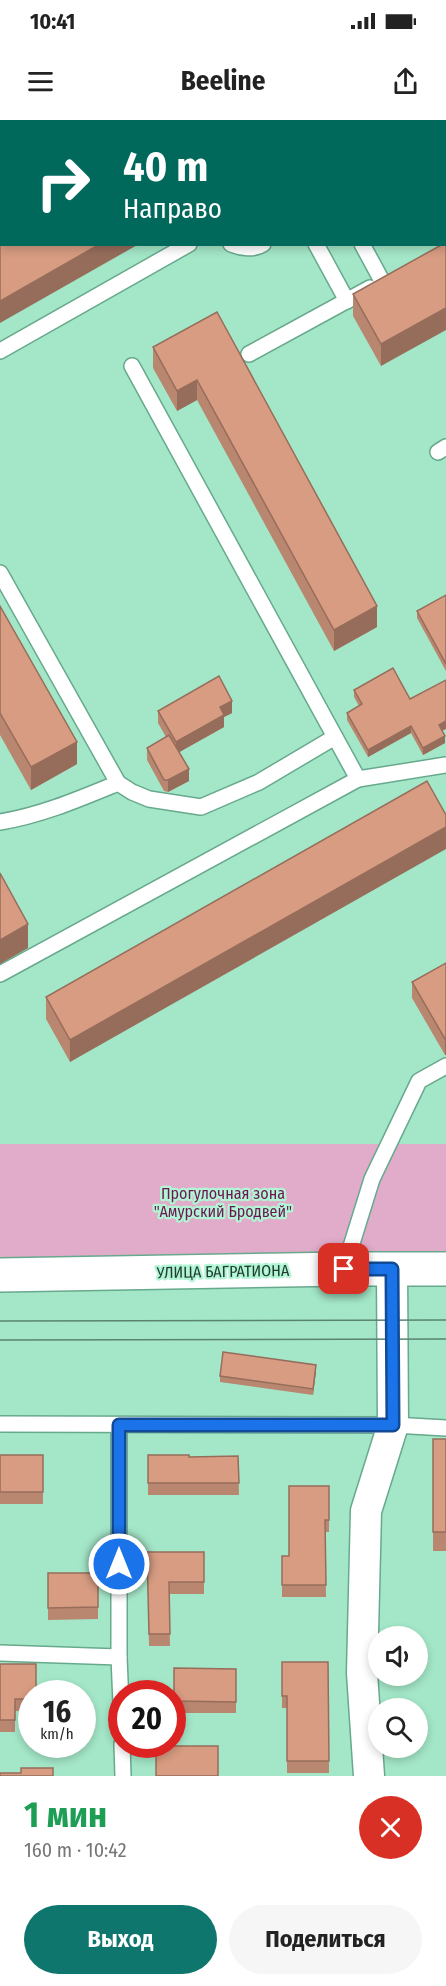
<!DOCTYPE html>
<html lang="ru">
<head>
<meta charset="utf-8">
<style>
  body { margin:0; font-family:"Fira Sans Condensed",sans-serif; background:#f6f6f6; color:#222; height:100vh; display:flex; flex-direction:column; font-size:22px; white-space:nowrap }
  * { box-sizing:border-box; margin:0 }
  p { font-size:20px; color:#767676 }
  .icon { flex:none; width:33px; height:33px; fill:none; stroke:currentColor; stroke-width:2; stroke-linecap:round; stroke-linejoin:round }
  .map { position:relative; height:1656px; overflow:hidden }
  .drawer { display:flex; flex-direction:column; background:#fff; flex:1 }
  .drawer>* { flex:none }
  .hud { position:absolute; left:0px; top:0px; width:447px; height:126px; box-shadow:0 3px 9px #0003; background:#00695c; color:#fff; overflow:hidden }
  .tools { position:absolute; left:368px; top:1506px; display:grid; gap:12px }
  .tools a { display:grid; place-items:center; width:60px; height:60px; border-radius:50%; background:#fff; box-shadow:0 3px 9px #0003; font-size:30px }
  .speed { position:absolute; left:18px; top:1560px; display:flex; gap:12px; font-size:30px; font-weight:700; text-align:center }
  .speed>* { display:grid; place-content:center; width:78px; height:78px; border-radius:50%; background:#fff; box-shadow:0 3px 9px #0003; line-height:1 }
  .speed small { font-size:15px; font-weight:400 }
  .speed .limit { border:9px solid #d22; background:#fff; color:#111 }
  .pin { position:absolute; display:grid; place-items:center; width:51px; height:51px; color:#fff; margin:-26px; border-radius:12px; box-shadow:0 3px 9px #0006 }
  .me { position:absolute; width:66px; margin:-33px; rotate:0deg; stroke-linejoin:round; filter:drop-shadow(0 0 4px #0008) }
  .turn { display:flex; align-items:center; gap:21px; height:126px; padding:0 24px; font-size:27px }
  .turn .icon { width:78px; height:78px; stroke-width:2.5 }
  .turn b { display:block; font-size:42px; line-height:51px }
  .round { display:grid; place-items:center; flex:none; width:63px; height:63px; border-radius:32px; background:#f6f6f6 }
  .headline { display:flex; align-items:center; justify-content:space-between; height:102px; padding:0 24px }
  h1 { font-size:36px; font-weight:700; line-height:45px; color:#1e9e55 }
  .cta { display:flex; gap:12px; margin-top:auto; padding:12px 24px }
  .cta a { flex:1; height:69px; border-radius:36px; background:#0f766e; color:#fff; font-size:24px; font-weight:700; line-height:69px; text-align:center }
  .cta a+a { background:#f6f6f6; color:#222 }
  .status { display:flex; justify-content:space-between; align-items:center; height:42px; padding:0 30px; background:#fff; direction:ltr }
  .status svg { height:16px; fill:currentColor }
  header { display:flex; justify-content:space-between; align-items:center; height:78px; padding:0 24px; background:#fff; font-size:27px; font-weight:700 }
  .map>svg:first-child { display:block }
  .park { fill:#e1acca }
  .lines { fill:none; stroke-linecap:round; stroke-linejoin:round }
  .service-casing { stroke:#67a98c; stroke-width:18 }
  .minor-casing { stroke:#67a98c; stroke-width:33 }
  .tertiary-casing { stroke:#67a98c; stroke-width:36 }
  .service { stroke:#fff; stroke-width:15 }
  .minor { stroke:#fff; stroke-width:30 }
  .tertiary { stroke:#fff; stroke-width:33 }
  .tram { stroke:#588470; stroke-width:1.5 }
  .wall { fill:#b98670 }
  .shaded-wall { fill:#966d5b }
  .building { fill:#d79c82; stroke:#966d5b; stroke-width:1.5 }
  .route-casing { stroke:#114b97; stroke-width:15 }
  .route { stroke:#1a73e8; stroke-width:10 }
  .labels { text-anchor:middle; stroke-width:4.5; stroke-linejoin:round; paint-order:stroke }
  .park-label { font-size:16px; fill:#6d1651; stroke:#b1f5d5 }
  .street-label { font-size:16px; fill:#213d31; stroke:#b1f5d5 }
</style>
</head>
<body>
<div class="status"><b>10:41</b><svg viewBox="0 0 49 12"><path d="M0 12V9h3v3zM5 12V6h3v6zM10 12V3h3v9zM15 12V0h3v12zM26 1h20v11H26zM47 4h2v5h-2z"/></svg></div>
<header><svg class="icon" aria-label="menu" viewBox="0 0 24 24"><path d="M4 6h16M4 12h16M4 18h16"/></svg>Beeline<svg class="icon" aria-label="share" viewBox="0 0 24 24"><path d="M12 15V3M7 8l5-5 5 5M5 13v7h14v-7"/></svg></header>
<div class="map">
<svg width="446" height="1656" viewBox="0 0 446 1656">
  <rect width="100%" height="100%" fill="#a4e7c8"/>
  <!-- park -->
  <path class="park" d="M0 1024H446V1142L0 1141Z"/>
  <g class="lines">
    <defs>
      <g id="service">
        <path d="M446 25V24"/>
        <path d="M231 124C241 128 254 130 263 124"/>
        <path d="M316 124 347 181"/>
        <path d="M362 124 382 161"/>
        <path d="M0 231 189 124"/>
        <path d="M249 234 370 168"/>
        <path d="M438 332 446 327"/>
        <path d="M0 453 118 663 132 672 149 679 201 687 259 662 335 617"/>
        <path d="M358 659 446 645"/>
        <path d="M0 702C42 695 79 679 118 663"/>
        <path d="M0 854 358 659 132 246"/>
        <path d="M344 1149 372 1059 419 961 446 946"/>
        <path d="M0 1304 393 1305 446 1308"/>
        <path d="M119 1305V1537L122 1607"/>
        <path d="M0 1533 119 1537"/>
        <path d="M122 1624 123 1656"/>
      </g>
      <path id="minor" d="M369 1656 362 1553 366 1391 393 1305 392 1149"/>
      <path id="tertiary" d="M0 1155 344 1149H446"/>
    </defs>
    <!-- service casing -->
    <use href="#service" class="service-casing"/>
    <!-- minor casing -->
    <use href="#minor" class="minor-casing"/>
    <!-- tertiary casing -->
    <use href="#tertiary" class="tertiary-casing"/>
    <!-- service -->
    <use href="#service" class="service"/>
    <!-- minor -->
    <use href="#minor" class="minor"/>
    <!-- tertiary -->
    <use href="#tertiary" class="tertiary"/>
    <!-- tram -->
    <g class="tram">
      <path d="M0 1201 446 1200"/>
      <path d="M0 1220 446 1219"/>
    </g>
  </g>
  <!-- wall -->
  <g class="wall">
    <path d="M443 124 381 246 353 196V174Z"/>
    <path d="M217 192 377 507 334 531 197 280 177 291 153 248V227Z"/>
    <path d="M446 475V551L417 498V491Z"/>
    <path d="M0 486 77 644 31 670 0 615Z"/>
    <path d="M446 560V609L442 610 445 623 423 635 411 613 368 637 347 600V593L359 586 354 577V570L410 579Z"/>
    <path d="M158 591 232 593 224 597V607L179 632 189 661 168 672 164 671 147 640V628L166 617 158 603Z"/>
    <path d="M446 695 70 942 46 899V877Z"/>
    <path d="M446 843 445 935 412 878V862Z"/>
    <path d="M316 1251 313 1275 220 1262V1256Z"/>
    <rect x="433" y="1319" width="13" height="112"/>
    <rect x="0" y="1335" width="43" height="49"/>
    <path d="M148 1335 189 1337 238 1336 239 1375H148Z"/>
    <path d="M329 1366V1412H325L326 1477H282V1436H289Z"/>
    <path d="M147 1432H204V1474H169L170 1526H149Z"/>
    <path d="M48 1453H98V1499L48 1500Z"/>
    <path d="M282 1542H328L329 1653H287V1588H282Z"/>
    <path d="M0 1544 32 1574V1591H15V1612H0Z"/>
    <path d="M174 1548 236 1549V1593H174Z"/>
  </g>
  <!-- shaded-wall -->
  <g class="shaded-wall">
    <path d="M416 0H446V6V2H414Z"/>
    <path d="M100 124H139L0 203V181Z"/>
    <path d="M446 188V210L381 246V224Z"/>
    <path d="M197 260V280L177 291V271Z"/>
    <path d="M377 486V507L334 531V510Z"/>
    <path d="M232 581V593L224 597V607L176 634V622L220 587Z"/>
    <path d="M446 601V609L439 612V605Z"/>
    <path d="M411 606V613L368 637V630Z"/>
    <path d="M445 616V623L423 635V628Z"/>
    <path d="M77 622V644L31 670V647Z"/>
    <path d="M189 649V661L168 672V660Z"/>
    <path d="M446 707V729L70 942V920Z"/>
    <path d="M28 804V828L0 844V820Z"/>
    <rect x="445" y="919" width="1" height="16"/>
    <path d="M316 1245V1251L313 1275V1269Z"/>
  </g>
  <!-- building -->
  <g class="building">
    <path d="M297 0H416L414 2H294Z"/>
    <path d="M2 116V124H100L0 181V117Z"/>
    <path d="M446 123V188L381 224 353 174 443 124H446Z"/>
    <path d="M217 192 377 486 334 510 197 260 177 271 153 227Z"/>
    <path d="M446 475V544L417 491Z"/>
    <path d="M0 486 77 622 31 647 0 593Z"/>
    <path d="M393 548 410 579 446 560V601L439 605 445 616 423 628 411 606 368 630 347 593 362 584 354 570Z"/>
    <path d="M219 556 232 581 220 587 224 595 176 622 158 591Z"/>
    <path d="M169 615 189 649 168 660H164L147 628Z"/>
    <path d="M427 661 446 695V707L70 920 46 877Z"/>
    <path d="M0 753 28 804 0 820Z"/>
    <path d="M446 843V919H445L412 862Z"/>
    <path d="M223 1232 316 1245 313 1269 220 1256Z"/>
    <rect x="433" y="1319" width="13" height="93"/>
    <rect x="0" y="1335" width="43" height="37"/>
    <path d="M148 1335H189V1337L238 1336 239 1363H148Z"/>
    <path d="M289 1366H329V1400H325L326 1465H282V1436H289Z"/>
    <path d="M147 1432H204V1462H169L170 1514H149Z"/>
    <path d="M48 1453H98V1487L48 1488Z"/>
    <path d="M282 1542H328L329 1641H287V1576H282Z"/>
    <path d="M0 1544H36V1574H32V1579H15V1600H0Z"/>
    <path d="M174 1548 236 1549V1582L174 1581Z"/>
    <rect x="156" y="1626" width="62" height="30"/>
    <path d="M21 1648H53V1656H0V1653H21Z"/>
  </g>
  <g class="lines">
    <defs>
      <path id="route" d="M119 1444V1305H393L392 1149H344"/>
    </defs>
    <!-- route casing -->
    <use href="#route" class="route-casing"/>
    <!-- route -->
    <use href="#route" class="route"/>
  </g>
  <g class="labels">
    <!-- park labels -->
    <g class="park-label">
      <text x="223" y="1079">Прогулочная зона<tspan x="223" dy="18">"Амурский Бродвей"</tspan></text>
    </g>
    <!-- street labels -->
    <g class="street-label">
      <text transform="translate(223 1151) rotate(-1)" y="6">УЛИЦА БАГРАТИОНА</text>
    </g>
  </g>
</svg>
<div class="tools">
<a><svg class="icon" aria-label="sound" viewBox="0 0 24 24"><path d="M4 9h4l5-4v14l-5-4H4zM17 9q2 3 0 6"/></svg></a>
<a><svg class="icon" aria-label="search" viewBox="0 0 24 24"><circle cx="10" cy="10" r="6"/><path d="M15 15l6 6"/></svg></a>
</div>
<div class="speed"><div>16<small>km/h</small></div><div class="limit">20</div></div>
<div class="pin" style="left:344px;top:1149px;background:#d93025"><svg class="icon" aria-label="arrive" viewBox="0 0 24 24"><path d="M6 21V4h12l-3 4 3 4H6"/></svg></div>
<svg class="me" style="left:119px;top:1444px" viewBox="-20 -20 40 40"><circle r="17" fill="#1a73e8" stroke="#fff" stroke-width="3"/><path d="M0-11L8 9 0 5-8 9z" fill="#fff"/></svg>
<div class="hud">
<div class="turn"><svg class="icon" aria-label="right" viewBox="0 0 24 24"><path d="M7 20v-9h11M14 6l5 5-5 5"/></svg><div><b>40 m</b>Направо</div></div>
</div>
</div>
<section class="drawer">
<div class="headline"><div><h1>1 мин</h1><p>160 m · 10:42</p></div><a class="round" style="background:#d93025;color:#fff"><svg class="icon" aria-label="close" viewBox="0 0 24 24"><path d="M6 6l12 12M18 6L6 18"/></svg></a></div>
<div class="cta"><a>Выход</a><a>Поделиться</a></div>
</section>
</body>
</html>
